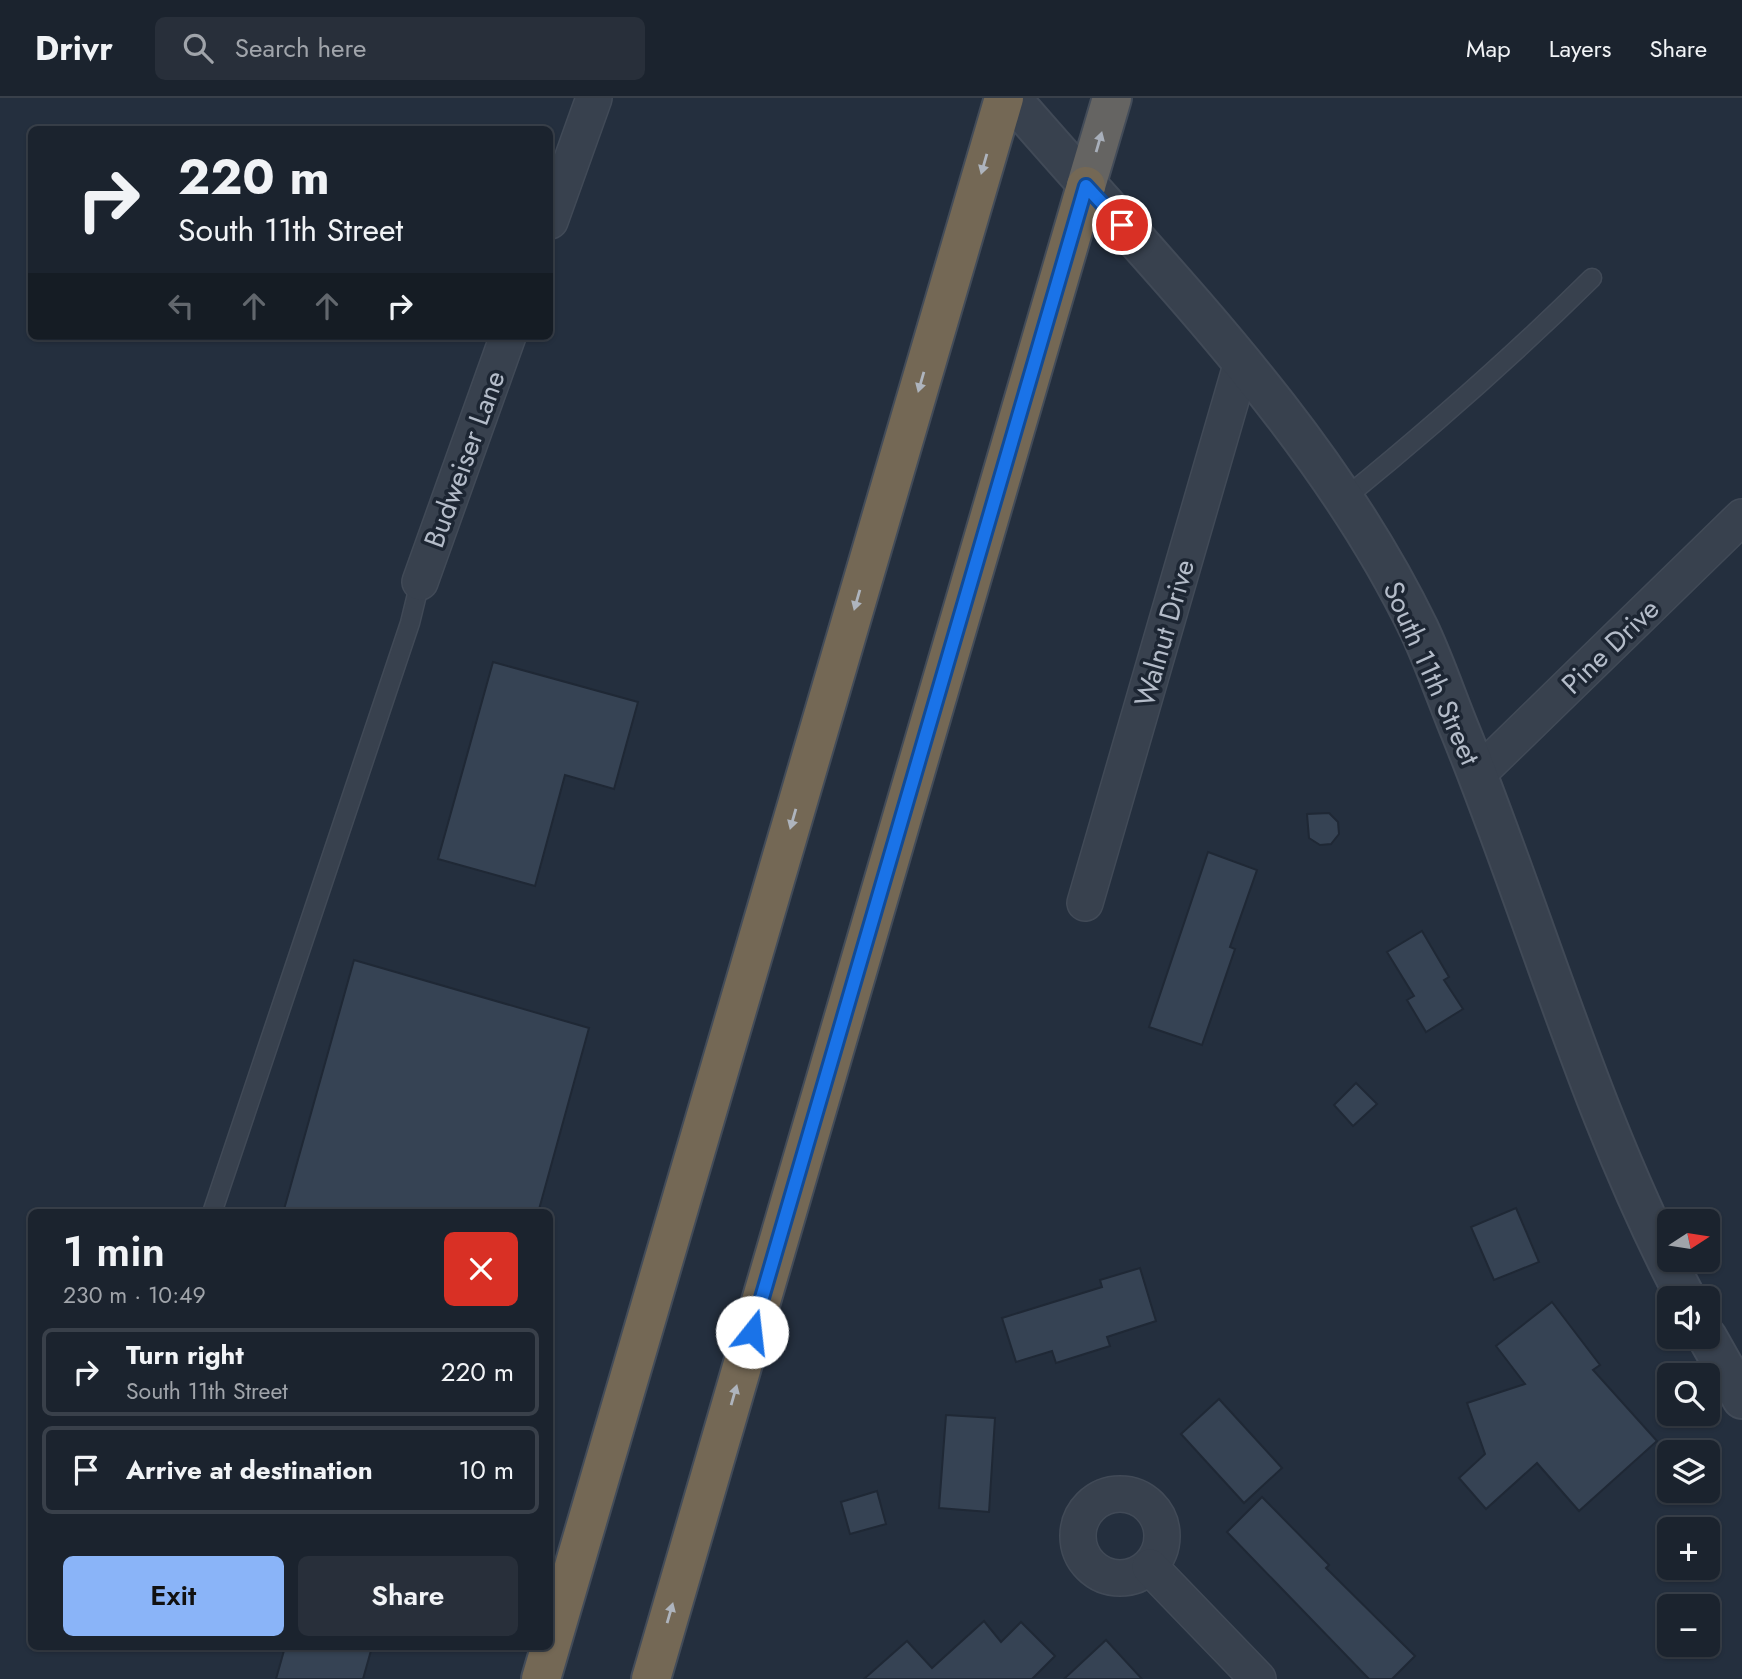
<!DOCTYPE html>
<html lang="en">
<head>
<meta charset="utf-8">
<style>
  body { margin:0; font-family:Jost,sans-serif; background:#282f3a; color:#f1f3f6; height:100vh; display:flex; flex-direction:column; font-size:26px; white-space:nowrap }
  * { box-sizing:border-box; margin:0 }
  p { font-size:23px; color:#a0a4aa }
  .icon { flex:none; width:38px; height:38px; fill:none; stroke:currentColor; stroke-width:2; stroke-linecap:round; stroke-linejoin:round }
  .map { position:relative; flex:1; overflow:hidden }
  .sheet { position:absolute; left:28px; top:1111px; width:525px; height:441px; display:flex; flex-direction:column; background:#1b232e; border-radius:10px; box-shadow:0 2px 5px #0004,0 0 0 2px #39404a }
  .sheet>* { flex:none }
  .guide { position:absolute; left:28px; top:28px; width:525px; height:214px; border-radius:10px; box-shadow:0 2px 5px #0004,0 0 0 2px #39404a; background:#1b232e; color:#f1f3f6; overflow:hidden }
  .needle { width:46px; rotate:78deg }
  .controls { position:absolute; left:1657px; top:1111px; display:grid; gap:14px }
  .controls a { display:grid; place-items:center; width:63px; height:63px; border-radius:10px; background:#1b232e; box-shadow:0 2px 5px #0004,0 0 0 2px #39404a; font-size:35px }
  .pin { position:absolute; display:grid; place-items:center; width:60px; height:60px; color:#fff; margin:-30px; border:4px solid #fff; border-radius:50%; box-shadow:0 2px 7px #0007 }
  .me { position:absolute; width:77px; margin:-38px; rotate:16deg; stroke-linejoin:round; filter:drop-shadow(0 0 5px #0008) }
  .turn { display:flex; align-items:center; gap:24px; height:147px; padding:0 35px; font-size:32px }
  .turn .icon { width:91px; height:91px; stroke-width:2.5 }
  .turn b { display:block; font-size:49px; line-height:60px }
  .lanes { display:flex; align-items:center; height:66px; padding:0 35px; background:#0003; justify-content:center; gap:35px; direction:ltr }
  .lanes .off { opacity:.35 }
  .round { display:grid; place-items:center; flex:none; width:74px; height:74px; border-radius:10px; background:#282f3a }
  .overview { display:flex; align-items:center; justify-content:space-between; height:119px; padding:0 35px }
  h1 { font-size:42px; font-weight:600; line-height:52px }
  .button { display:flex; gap:14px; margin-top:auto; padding:14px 35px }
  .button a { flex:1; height:80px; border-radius:10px; background:#8ab4f8; color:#111; font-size:28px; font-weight:600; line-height:80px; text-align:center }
  .button a+a { background:#282f3a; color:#f1f3f6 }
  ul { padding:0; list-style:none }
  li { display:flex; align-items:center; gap:21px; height:88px; margin:0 14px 10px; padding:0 21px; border:4px solid #39404a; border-radius:10px }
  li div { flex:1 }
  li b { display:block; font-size:26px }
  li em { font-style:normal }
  header { display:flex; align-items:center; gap:42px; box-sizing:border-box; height:98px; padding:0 35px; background:#1b232e; border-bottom:2px solid #39404a }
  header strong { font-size:33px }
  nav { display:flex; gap:38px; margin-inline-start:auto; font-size:24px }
  .search { width:490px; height:63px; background:#282f3a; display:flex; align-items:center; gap:18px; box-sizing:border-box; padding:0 24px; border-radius:10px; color:#a0a4aa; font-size:26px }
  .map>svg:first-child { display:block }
  .building { fill:#364354; stroke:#1f2835; stroke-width:2 }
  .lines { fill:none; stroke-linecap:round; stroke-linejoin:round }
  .service-casing { stroke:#414a57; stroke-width:21 }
  .minor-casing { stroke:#414a57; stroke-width:38 }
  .tertiary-casing { stroke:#414a57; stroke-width:42 }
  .trunk-casing { stroke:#434c59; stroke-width:42 }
  .motorway-casing { stroke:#434c59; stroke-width:42 }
  .service { stroke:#38414e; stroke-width:18 }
  .minor { stroke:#38414e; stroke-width:35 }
  .tertiary { stroke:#38414e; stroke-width:38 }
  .trunk { stroke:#656462; stroke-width:38 }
  .motorway { stroke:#746855; stroke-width:38 }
  .oneway { fill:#a8afba }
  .oneway2 { fill:#aeb4bd }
  .route-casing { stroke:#114b97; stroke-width:18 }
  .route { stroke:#1a73e8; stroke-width:12 }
  .labels { text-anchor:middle; stroke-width:7; stroke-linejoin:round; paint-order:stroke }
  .street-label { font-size:28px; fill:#b4bcc9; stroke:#1d2633 }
</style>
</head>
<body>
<header>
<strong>Drivr</strong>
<div class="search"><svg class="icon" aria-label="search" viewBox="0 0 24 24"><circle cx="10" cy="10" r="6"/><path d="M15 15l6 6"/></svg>Search here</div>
<nav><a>Map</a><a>Layers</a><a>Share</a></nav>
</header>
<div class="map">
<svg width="1742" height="1581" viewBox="0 0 1742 1581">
  <rect width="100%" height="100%" fill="#242f3e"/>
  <!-- building -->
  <g class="building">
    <path d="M493 564 638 604 614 691 565 677 535 788 438 761Z"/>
    <path d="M1329 715 1338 724 1339 736 1331 746 1320 747 1309 740 1307 716Z"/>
    <path d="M1208 754 1257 772 1230 849 1235 851 1202 947 1149 929Z"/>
    <path d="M1422 833 1449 879 1444 882 1463 911 1426 934 1407 902 1414 898 1387 854Z"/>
    <path d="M354 862 589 930 538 1115H283Z"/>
    <path d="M1356 985 1377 1006 1353 1028 1334 1007Z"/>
    <path d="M1516 1110 1539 1164 1494 1182 1471 1129Z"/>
    <path d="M1140 1170 1156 1223 1107 1239 1110 1248 1056 1265 1052 1253 1016 1264 1002 1220 1102 1189 1100 1182Z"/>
    <path d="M1552 1204 1600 1267 1593 1272 1657 1343 1579 1413 1537 1365 1486 1411 1459 1380 1485 1356 1467 1305 1525 1286 1496 1248Z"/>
    <path d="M1219 1301 1282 1370 1244 1405 1181 1336Z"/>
    <path d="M946 1317 995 1320 989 1414 939 1410Z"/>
    <path d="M877 1393 886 1426 850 1436 841 1404Z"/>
    <path d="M1262 1399 1329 1467 1326 1470 1415 1558 1392 1581H1369L1227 1434Z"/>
    <path d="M984 1523 1001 1544 1021 1524 1055 1558 1032 1581H864L907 1543 932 1570Z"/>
    <path d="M1106 1542 1142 1581H1064Z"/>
    <path d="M285 1549H372L363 1581H276Z"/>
  </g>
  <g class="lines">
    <defs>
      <g id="service">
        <path d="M1345 400C1431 330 1513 258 1592 180"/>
        <path d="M212 1115 410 525 420 484"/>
      </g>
      <g id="minor">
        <path d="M550 123 594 0"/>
        <path d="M420 484 508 238"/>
        <path d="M1478 676 1742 419"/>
        <path d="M1085 805 1242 264"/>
        <circle cx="1120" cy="1438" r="42"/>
        <path d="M1150 1469 1258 1581"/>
      </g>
      <g id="tertiary">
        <path d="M1011 0C1156 169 1321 328 1419 531 1435 565 1447 601 1461 635 1537 823 1591 1021 1686 1200"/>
        <path d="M1707 1239 1742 1301"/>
      </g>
      <path id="trunk" d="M1086 88 1112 0"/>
      <g id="motorway">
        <path d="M541 1581 1004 0"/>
        <path d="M651 1581 1086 88"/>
      </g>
    </defs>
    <!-- service casing -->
    <use href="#service" class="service-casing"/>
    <!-- minor casing -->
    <use href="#minor" class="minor-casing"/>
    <!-- tertiary casing -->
    <use href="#tertiary" class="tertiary-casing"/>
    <!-- trunk casing -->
    <use href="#trunk" class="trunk-casing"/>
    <!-- motorway casing -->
    <use href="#motorway" class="motorway-casing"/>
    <!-- service -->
    <use href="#service" class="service"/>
    <!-- minor -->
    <use href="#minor" class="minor"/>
    <!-- tertiary -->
    <use href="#tertiary" class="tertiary"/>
    <!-- trunk -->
    <use href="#trunk" class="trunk"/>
    <!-- motorway -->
    <use href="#motorway" class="motorway"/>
  </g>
  <!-- one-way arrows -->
  <defs><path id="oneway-solid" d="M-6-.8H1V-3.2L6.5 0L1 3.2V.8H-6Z" transform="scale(1.75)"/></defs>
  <use class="oneway" href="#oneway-solid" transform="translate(1099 44) rotate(-74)"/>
  <g class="oneway2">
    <use href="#oneway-solid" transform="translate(984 66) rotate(106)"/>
    <use href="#oneway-solid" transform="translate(921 284) rotate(106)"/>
    <use href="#oneway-solid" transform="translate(857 502) rotate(106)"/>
    <use href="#oneway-solid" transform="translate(793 721) rotate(106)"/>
    <use href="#oneway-solid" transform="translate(734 1297) rotate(-74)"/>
    <use href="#oneway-solid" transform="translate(670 1515) rotate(-74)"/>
  </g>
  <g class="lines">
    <defs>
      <path id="route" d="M752 1234 1086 88 1122 127"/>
    </defs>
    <!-- route casing -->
    <use href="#route" class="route-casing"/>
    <!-- route -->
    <use href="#route" class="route"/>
  </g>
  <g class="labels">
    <!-- street labels -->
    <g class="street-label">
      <text transform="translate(464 361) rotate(-70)" y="10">Budweiser Lane</text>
      <text transform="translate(1164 535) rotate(-74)" y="10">Walnut Drive</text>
      <text transform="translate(1610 548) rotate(-44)" y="10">Pine Drive</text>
      <text transform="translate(1432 575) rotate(66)" y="10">South 11th Street</text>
    </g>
  </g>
</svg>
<div class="controls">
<a><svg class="needle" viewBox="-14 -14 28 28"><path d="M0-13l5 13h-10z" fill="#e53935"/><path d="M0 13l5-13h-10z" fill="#a0a4aa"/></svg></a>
<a><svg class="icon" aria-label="sound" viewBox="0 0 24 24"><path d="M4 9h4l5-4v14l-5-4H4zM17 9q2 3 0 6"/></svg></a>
<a><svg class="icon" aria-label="search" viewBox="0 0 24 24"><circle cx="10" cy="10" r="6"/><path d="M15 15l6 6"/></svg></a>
<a><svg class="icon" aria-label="layers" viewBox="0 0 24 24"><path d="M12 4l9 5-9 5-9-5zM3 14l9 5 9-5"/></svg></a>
<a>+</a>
<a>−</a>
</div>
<div class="pin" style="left:1122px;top:127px;background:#d93025"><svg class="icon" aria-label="arrive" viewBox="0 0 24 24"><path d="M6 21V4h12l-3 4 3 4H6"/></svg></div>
<svg class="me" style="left:752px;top:1234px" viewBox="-20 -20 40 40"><circle r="19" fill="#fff"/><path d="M0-13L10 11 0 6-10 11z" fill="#1a73e8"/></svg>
<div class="guide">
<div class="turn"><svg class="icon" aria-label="right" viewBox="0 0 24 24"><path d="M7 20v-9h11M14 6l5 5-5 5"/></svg><div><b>220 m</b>South 11th Street</div></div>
<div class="lanes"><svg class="icon off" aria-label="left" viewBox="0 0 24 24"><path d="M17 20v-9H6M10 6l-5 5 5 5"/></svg><svg class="icon off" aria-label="ahead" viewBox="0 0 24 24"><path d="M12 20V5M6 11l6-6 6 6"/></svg><svg class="icon off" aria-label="ahead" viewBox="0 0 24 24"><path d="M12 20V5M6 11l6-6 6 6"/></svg><svg class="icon" aria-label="right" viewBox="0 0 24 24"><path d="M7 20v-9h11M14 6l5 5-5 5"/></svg></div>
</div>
<section class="sheet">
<div class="overview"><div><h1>1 min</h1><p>230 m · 10:49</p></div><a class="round" style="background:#d93025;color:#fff"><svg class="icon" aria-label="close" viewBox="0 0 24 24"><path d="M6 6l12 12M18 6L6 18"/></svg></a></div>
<ul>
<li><svg class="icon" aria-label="right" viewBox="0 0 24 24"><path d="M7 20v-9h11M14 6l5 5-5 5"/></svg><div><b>Turn right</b><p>South 11th Street</p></div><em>220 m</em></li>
<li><svg class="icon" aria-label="arrive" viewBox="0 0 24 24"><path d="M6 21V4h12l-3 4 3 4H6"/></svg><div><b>Arrive at destination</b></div><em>10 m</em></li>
</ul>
<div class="button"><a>Exit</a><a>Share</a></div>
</section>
</div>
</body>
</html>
